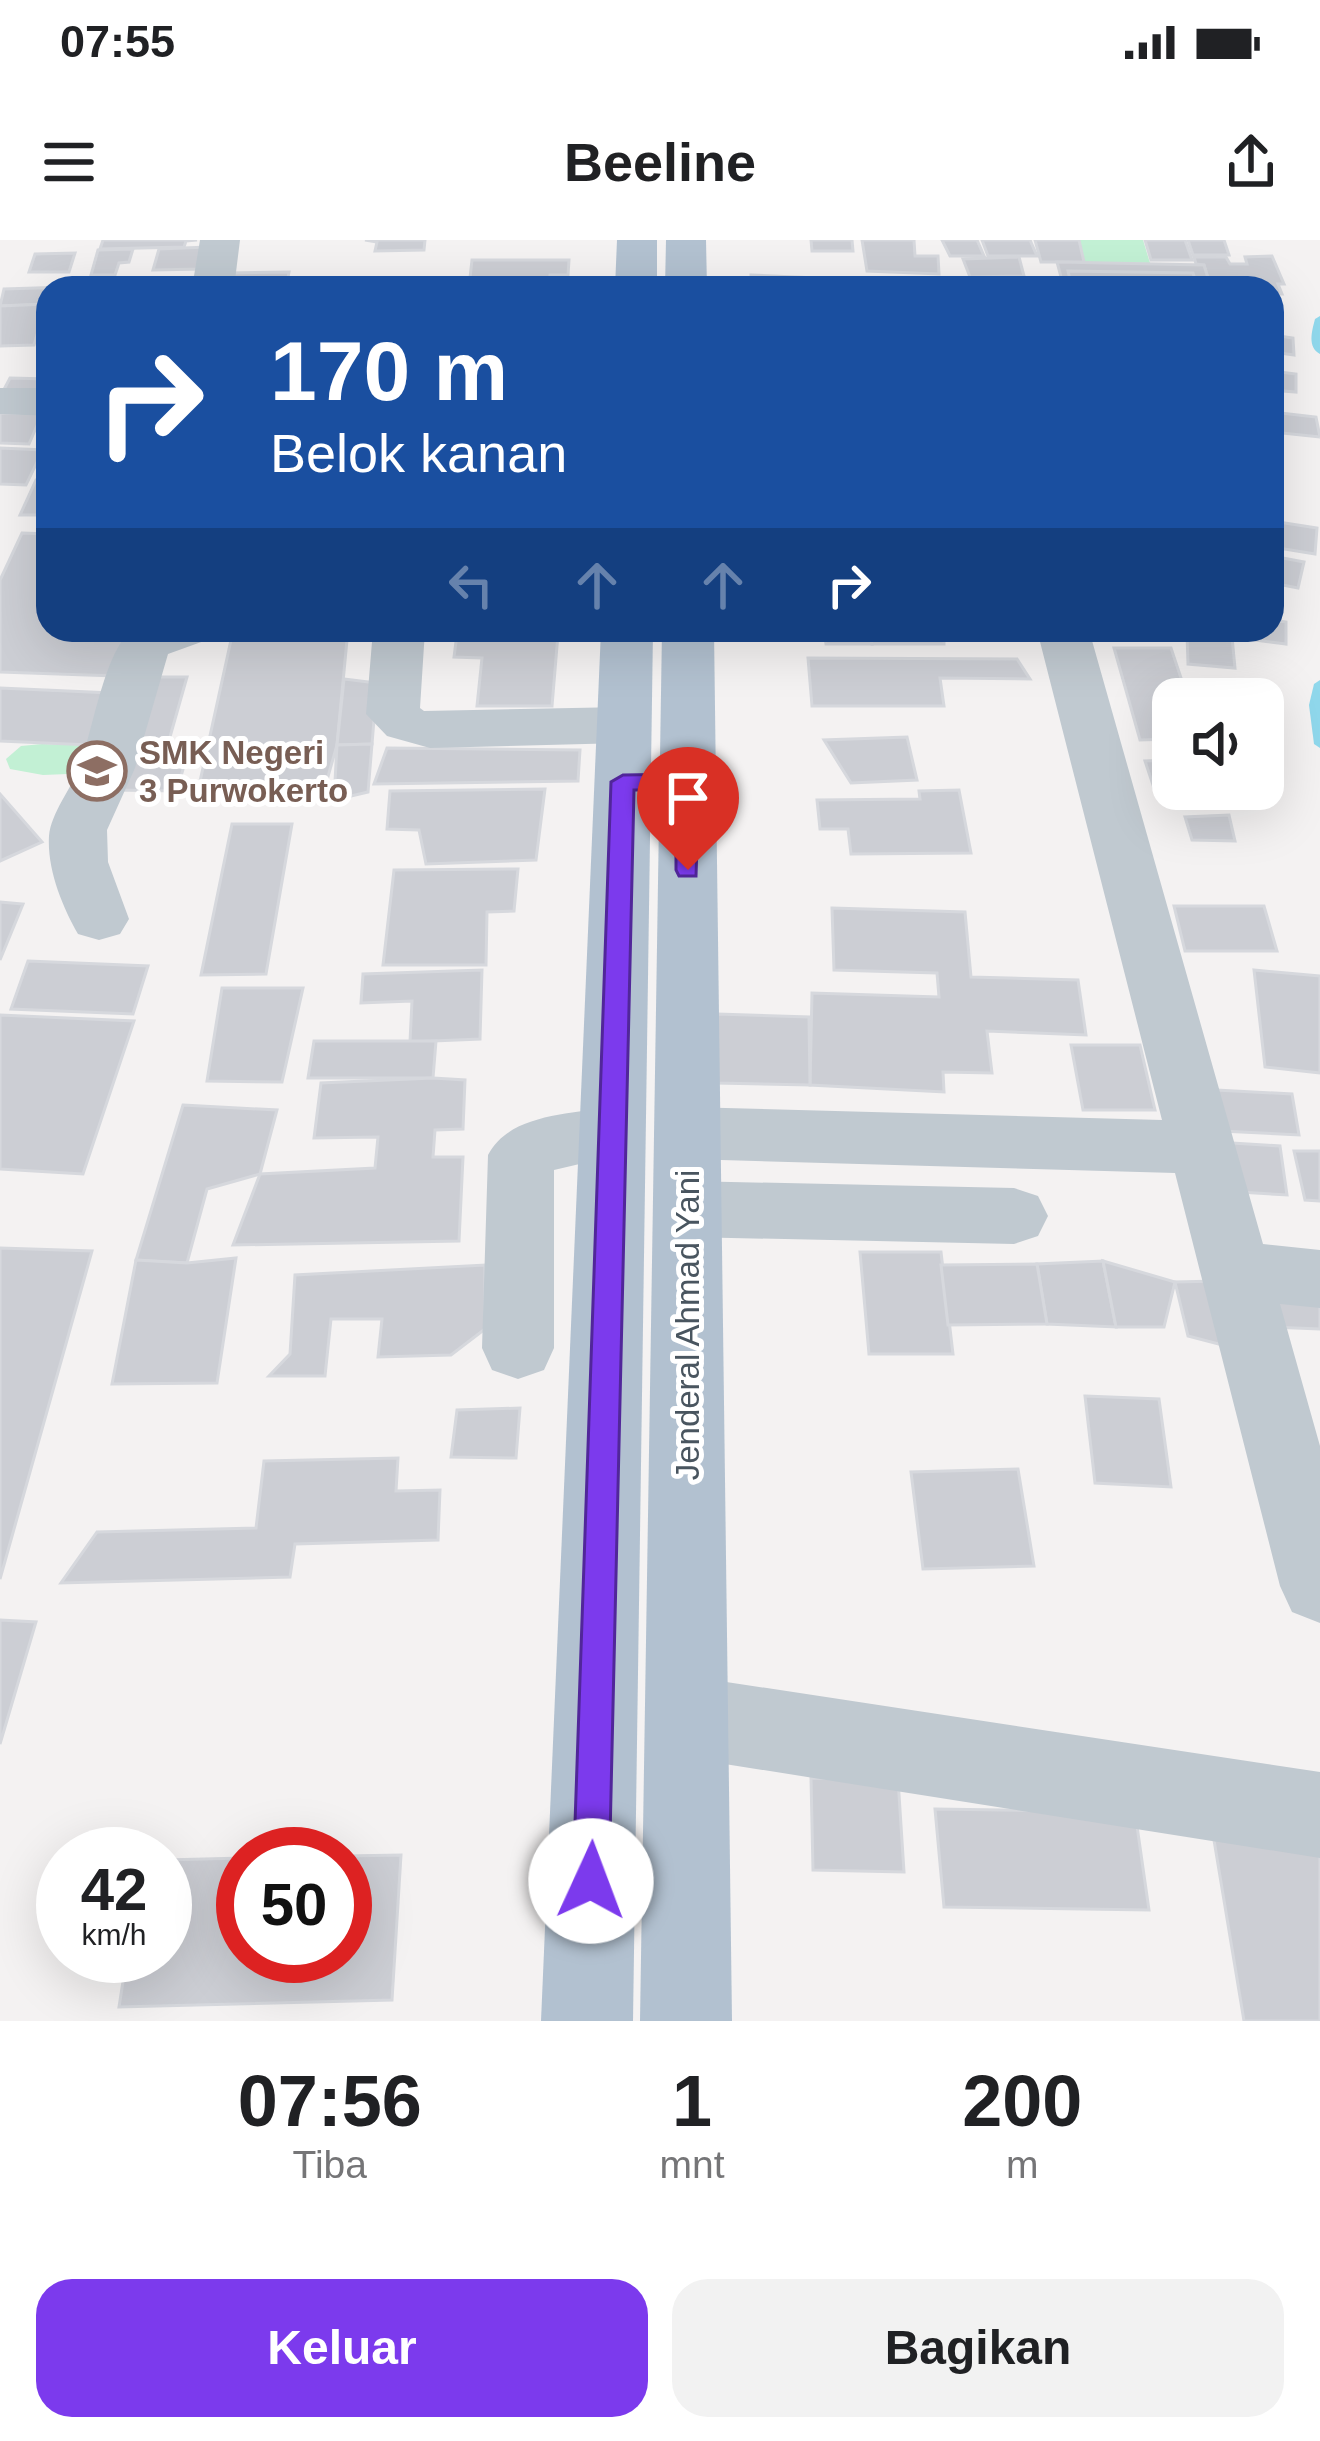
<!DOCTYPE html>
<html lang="id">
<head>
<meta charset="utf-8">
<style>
  body { margin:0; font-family:Helvetica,sans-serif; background:#f2f2f2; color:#202124; height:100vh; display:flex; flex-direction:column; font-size:45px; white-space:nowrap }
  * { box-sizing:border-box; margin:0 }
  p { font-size:39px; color:#757577 }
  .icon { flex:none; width:66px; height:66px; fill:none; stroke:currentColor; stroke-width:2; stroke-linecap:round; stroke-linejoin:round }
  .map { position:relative; height:1781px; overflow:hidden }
  .panel { display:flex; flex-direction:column; background:#fff; flex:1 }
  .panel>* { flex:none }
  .guide { position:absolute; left:36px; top:36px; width:1248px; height:366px; border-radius:36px; box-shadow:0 12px 48px #0002; background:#1a4fa0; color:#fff; overflow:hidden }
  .buttons { position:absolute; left:1152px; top:438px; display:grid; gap:24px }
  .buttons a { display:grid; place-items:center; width:132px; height:132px; border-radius:24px; background:#fff; box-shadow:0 12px 48px #0002; font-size:60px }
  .speed { position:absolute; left:36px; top:1587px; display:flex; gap:24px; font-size:60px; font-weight:700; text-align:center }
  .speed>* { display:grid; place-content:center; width:156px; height:156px; border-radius:50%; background:#fff; box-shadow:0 12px 48px #0002; line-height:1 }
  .speed small { font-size:30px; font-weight:400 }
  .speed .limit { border:18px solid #d22; background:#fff; color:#111 }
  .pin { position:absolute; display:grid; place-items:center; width:102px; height:102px; color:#fff; margin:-123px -51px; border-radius:50% 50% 50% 0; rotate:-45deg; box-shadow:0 0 12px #0007 }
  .pin .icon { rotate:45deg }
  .me { position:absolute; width:132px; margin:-66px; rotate:2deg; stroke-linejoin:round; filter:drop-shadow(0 0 9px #0008) }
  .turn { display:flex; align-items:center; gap:42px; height:252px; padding:0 36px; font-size:54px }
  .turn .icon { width:156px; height:156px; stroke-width:2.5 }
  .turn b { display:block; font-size:84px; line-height:102px }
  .lanes { display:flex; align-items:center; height:114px; padding:0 36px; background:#0003; justify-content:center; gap:60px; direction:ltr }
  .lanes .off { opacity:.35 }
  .eta { display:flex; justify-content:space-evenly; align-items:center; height:204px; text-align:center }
  .eta b { font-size:72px; font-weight:600; line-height:84px }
  .action { display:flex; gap:24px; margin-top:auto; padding:24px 36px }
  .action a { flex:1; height:138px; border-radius:36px; background:#7c3aed; color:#fff; font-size:48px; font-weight:600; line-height:138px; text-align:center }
  .action a+a { background:#f2f2f2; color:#202124 }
  .status { display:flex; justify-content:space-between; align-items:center; height:84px; padding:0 60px; background:#fff; direction:ltr }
  .status svg { height:33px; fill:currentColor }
  header { display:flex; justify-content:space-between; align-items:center; height:156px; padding:0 36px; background:#fff; font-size:54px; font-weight:600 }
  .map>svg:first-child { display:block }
  .green { fill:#c2f0d4 }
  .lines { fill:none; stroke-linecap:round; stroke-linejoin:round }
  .stream { fill:#90d8ec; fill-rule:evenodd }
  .building { fill:#ccced4; stroke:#d6d8dd; stroke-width:3 }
  .minor { fill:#c0c9d0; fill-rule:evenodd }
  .major { fill:#b2c1d0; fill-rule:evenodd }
  .route { fill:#7c3aed; stroke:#51269a; stroke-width:3 }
  .labels { text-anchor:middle; stroke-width:10; stroke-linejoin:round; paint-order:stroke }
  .education-label { font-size:33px; font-weight:bold; fill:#785e54; stroke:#fff; text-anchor:start }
  .street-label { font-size:33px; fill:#49555f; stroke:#fff }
</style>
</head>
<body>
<div class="status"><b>07:55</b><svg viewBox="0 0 49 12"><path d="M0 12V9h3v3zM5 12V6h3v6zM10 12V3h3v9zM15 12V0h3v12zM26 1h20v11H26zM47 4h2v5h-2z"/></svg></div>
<header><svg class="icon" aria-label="menu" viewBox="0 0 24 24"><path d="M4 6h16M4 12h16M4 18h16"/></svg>Beeline<svg class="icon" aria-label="share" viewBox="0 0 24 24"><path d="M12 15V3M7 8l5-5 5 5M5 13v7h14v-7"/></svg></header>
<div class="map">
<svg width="1320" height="1781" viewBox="0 0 1320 1781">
  <rect width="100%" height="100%" fill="#f4f2f2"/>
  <!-- green -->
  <g class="green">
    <path d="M1079 0H1143L1150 23 1084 22Z"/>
    <path d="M42 504 99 506 92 533 43 535 10 529 6 519 21 506Z"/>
  </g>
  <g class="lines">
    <!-- stream -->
    <g class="stream">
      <path d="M1320 76V114C1307 107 1312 91 1315 79Z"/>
      <path d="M1320 440V508L1314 504 1309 465 1314 444Z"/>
    </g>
  </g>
  <!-- building -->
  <g class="building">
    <path d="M103 0H197L186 1 184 7 100 9Z"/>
    <path d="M365 0H425L424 10 375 11 377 2Z"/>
    <path d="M811 0H852L853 11H812Z"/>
    <path d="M862 0H914L915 16H938L939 34 867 31Z"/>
    <path d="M942 0H977L984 16H950Z"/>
    <path d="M982 0H1030L1037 16H988Z"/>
    <path d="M1035 0H1079L1084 22H1041Z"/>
    <path d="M1145 0H1185L1192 20H1151Z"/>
    <path d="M1188 0H1224L1229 15H1193Z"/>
    <path d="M207 7 202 29 153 30 159 9Z"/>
    <path d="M133 9 129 22 119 23 115 35H91L98 10Z"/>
    <path d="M75 13 69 32H29L35 14Z"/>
    <path d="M1272 16 1284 44H1278L1282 54H1272V48L1210 45 1204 25 1196 24 1194 17H1226L1230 24H1247L1245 17Z"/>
    <path d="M1019 17 1024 36 970 37 963 19Z"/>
    <path d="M472 20H569L568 35H550L549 42H503L502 48H447L448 39 470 38Z"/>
    <path d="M1057 22 1204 25 1211 48H1064Z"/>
    <path d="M1068 31 1193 33 1198 48H1072Z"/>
    <path d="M289 32 286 48H228L231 33Z"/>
    <path d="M751 35 815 38V48H751Z"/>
    <path d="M202 37 201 48H147L149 39Z"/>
    <path d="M68 47 48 48V64L0 66 4 49Z"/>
    <path d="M48 64V87L39 88 34 105 0 106V66Z"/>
    <path d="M1272 95 1293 98 1294 115 1272 112Z"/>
    <path d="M1272 131 1296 134V152L1272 150Z"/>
    <path d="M10 138 47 139 39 156 1 155Z"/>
    <path d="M1272 172 1316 177 1320 197 1272 192Z"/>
    <path d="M0 173 42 174 29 204 0 203Z"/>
    <path d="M0 208 43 210 26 245 0 244Z"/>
    <path d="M36 240H48V275H20Z"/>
    <path d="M1272 281 1317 288 1315 314 1272 307Z"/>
    <path d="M22 293 48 294V390L133 393 115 436 0 432V340Z"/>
    <path d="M1272 316 1304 322 1298 348 1272 343Z"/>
    <path d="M1272 380 1286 382V404L1246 399V390H1272Z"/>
    <path d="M824 390H870L872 404H826Z"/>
    <path d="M870 390H944V404H872Z"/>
    <path d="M1187 393 1232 397 1235 428 1188 424Z"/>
    <path d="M457 394H558L552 466H477L482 418 454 417Z"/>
    <path d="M231 400H347L337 505 323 554 197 555Z"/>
    <path d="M1114 408H1171L1188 459H1173V499L1140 500Z"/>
    <path d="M808 418 1017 419 1030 439 940 438 944 466H812Z"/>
    <path d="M150 437H187L166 511H188L177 551 115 550Z"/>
    <path d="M344 439 377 443 372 504 337 505Z"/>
    <path d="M0 448 111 453 90 505 0 501Z"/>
    <path d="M907 497 917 540 851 543 824 500Z"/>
    <path d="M372 504 368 552 334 560 337 505Z"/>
    <path d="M387 508 580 510 578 541 374 544Z"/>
    <path d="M1173 520V549L1212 552 1156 554 1145 521Z"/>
    <path d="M545 549 536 620 426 624 419 590 387 589 390 551Z"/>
    <path d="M959 550 971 613 851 614 848 589H820L817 560 920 559 919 551Z"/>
    <path d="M0 554 42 602 0 621Z"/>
    <path d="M1229 575 1235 601 1192 600 1185 577Z"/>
    <path d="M232 584H292L266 734 201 735Z"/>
    <path d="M518 629 514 671 487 672 486 725H383L394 630Z"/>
    <path d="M0 662 23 664 0 720Z"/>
    <path d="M1174 666H1264L1277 711H1185Z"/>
    <path d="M832 668 965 672 971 737 1078 740 1086 795 987 791 992 833 943 832 944 852 810 845 812 753 939 757 937 733 834 730Z"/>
    <path d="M28 721 148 726 133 774 11 769Z"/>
    <path d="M482 730 480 799 410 802 412 761 361 763 363 734Z"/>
    <path d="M1254 730 1320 736V833L1265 827Z"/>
    <path d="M222 748H303L282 842 207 841Z"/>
    <path d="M717 774 809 777 810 845 716 843Z"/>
    <path d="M0 775 134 781 83 934 0 929Z"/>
    <path d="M314 801H436L433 838H308Z"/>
    <path d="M1071 805H1140L1155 870H1083Z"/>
    <path d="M433 838 465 840 463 889 435 890 433 917H463L459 1001 233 1005 260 934 375 928 378 897 314 898 321 843Z"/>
    <path d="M1216 850 1292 854 1299 895 1222 891Z"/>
    <path d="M183 865 277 870 260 934 207 949 187 1023 136 1020Z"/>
    <path d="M1216 902 1280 906 1287 955 1223 951Z"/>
    <path d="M1294 911H1320V961L1305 960Z"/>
    <path d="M0 1008 92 1011 0 1339Z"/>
    <path d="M860 1012H941L953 1114H869Z"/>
    <path d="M236 1018 217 1143 112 1144 136 1020 187 1023Z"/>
    <path d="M1103 1021 1116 1087 1047 1084 1037 1024Z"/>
    <path d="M1103 1021 1175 1042 1164 1087H1116Z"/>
    <path d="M1037 1024 1047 1084 948 1085 941 1025Z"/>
    <path d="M485 1025V1089L451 1115 378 1117 382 1079H331L325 1136H269L290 1114 295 1035Z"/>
    <path d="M1218 1041 1230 1107 1188 1096 1175 1042Z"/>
    <path d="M1239 1046 1320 1052V1089L1270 1087Z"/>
    <path d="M1085 1156 1159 1159 1171 1247 1095 1243Z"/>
    <path d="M520 1168 516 1218 451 1217 457 1170Z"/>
    <path d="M398 1218 396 1251 440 1250 438 1300 295 1304 290 1337 61 1343 97 1292 256 1288 264 1221Z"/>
    <path d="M1018 1229 1034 1326 923 1329 911 1232Z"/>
    <path d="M0 1380 36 1382 0 1504Z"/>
    <path d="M811 1538 898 1539 904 1632 813 1630Z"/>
    <path d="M935 1569 1135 1572 1149 1670 944 1667Z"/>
    <path d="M1212 1588 1320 1590V1781H1244Z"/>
    <path d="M401 1615 392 1760 119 1767 127 1716H165V1620L243 1618V1716H345V1616Z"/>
  </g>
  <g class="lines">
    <!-- minor -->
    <g class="minor">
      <path d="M200 0H240L234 48H192Z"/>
      <path d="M0 148H48V176L0 174Z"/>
      <path d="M133 390H212L204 401 168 414 135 528 107 590 108 622 129 679 120 694 99 700 78 694C62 666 47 629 49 596 51 573 71 549 79 528 92 495 105 407 133 390Z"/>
      <path d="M373 390H425L420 468 424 471 624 467 643 473 651 485 643 497 624 503 430 508 387 496 366 474Z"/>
      <path d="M1037 390H1089L1263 1004 1320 1010V1068L1280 1064 1320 1206V1383L1292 1372 1280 1346 1175 933 687 919 664 911 654 893 664 875 687 867 1162 880Z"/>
      <path d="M612 867 635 875 645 893 635 911 554 930V1108L544 1130 518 1139 492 1130 482 1108 488 915C509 874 570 874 612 867Z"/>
      <path d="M687 941 1014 948 1038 956 1048 976 1038 996 1014 1004 687 997 663 989 653 969 663 949Z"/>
      <path d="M687 1436 1320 1532V1618L687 1518 658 1506 646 1477 658 1448Z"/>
    </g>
    <!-- major -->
    <g class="major">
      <path d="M617 0H657V48H615Z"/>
      <path d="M666 0H706L707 48H665Z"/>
      <path d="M601 390H653L633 1781H541Z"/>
      <path d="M662 390H714L732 1781H640Z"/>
    </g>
  </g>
  <!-- route -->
  <path class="route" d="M688 534 699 542 696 636H679L676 630V550H634L609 1641 604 1654 591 1659 578 1654 573 1641 611 542 623 535Z"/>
  <!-- icons -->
  <defs>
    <symbol id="school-ring" viewBox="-11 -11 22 22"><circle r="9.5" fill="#fff" stroke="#8d6e63" stroke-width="1.5"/><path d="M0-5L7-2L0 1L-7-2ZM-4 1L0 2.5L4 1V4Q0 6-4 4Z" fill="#8d6e63"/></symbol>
  </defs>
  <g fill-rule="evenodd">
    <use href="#school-ring" x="64" y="498" width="66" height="66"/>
  </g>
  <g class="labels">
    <!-- education labels -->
    <g class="education-label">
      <text x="139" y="524">SMK Negeri<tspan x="139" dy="38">3 Purwokerto</tspan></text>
    </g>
    <!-- street labels -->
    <g class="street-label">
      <text transform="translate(687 1085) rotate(-90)" y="12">Jenderal Ahmad Yani</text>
    </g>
  </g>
</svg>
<div class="buttons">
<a><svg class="icon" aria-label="sound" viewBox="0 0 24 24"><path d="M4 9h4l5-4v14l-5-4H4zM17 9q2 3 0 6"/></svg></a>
</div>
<div class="speed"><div>42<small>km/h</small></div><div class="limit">50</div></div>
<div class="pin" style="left:688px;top:630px;background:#d93025"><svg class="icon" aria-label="arrive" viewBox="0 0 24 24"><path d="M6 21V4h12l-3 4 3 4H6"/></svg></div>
<svg class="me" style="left:591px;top:1641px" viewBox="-20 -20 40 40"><circle r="19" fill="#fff"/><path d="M0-13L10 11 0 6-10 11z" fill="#7c3aed"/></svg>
<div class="guide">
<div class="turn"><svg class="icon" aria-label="right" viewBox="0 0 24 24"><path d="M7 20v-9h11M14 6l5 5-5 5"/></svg><div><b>170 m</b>Belok kanan</div></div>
<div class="lanes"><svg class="icon off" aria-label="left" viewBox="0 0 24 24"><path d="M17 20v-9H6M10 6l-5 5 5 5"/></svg><svg class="icon off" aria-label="ahead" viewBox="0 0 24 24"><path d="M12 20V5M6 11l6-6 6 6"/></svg><svg class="icon off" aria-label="ahead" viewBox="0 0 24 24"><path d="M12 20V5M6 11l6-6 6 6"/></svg><svg class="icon" aria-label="right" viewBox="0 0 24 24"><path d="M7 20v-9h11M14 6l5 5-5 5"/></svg></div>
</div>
</div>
<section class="panel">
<div class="eta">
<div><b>07:56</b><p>Tiba</p></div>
<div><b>1</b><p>mnt</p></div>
<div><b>200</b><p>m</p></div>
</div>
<div class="action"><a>Keluar</a><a>Bagikan</a></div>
</section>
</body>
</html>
